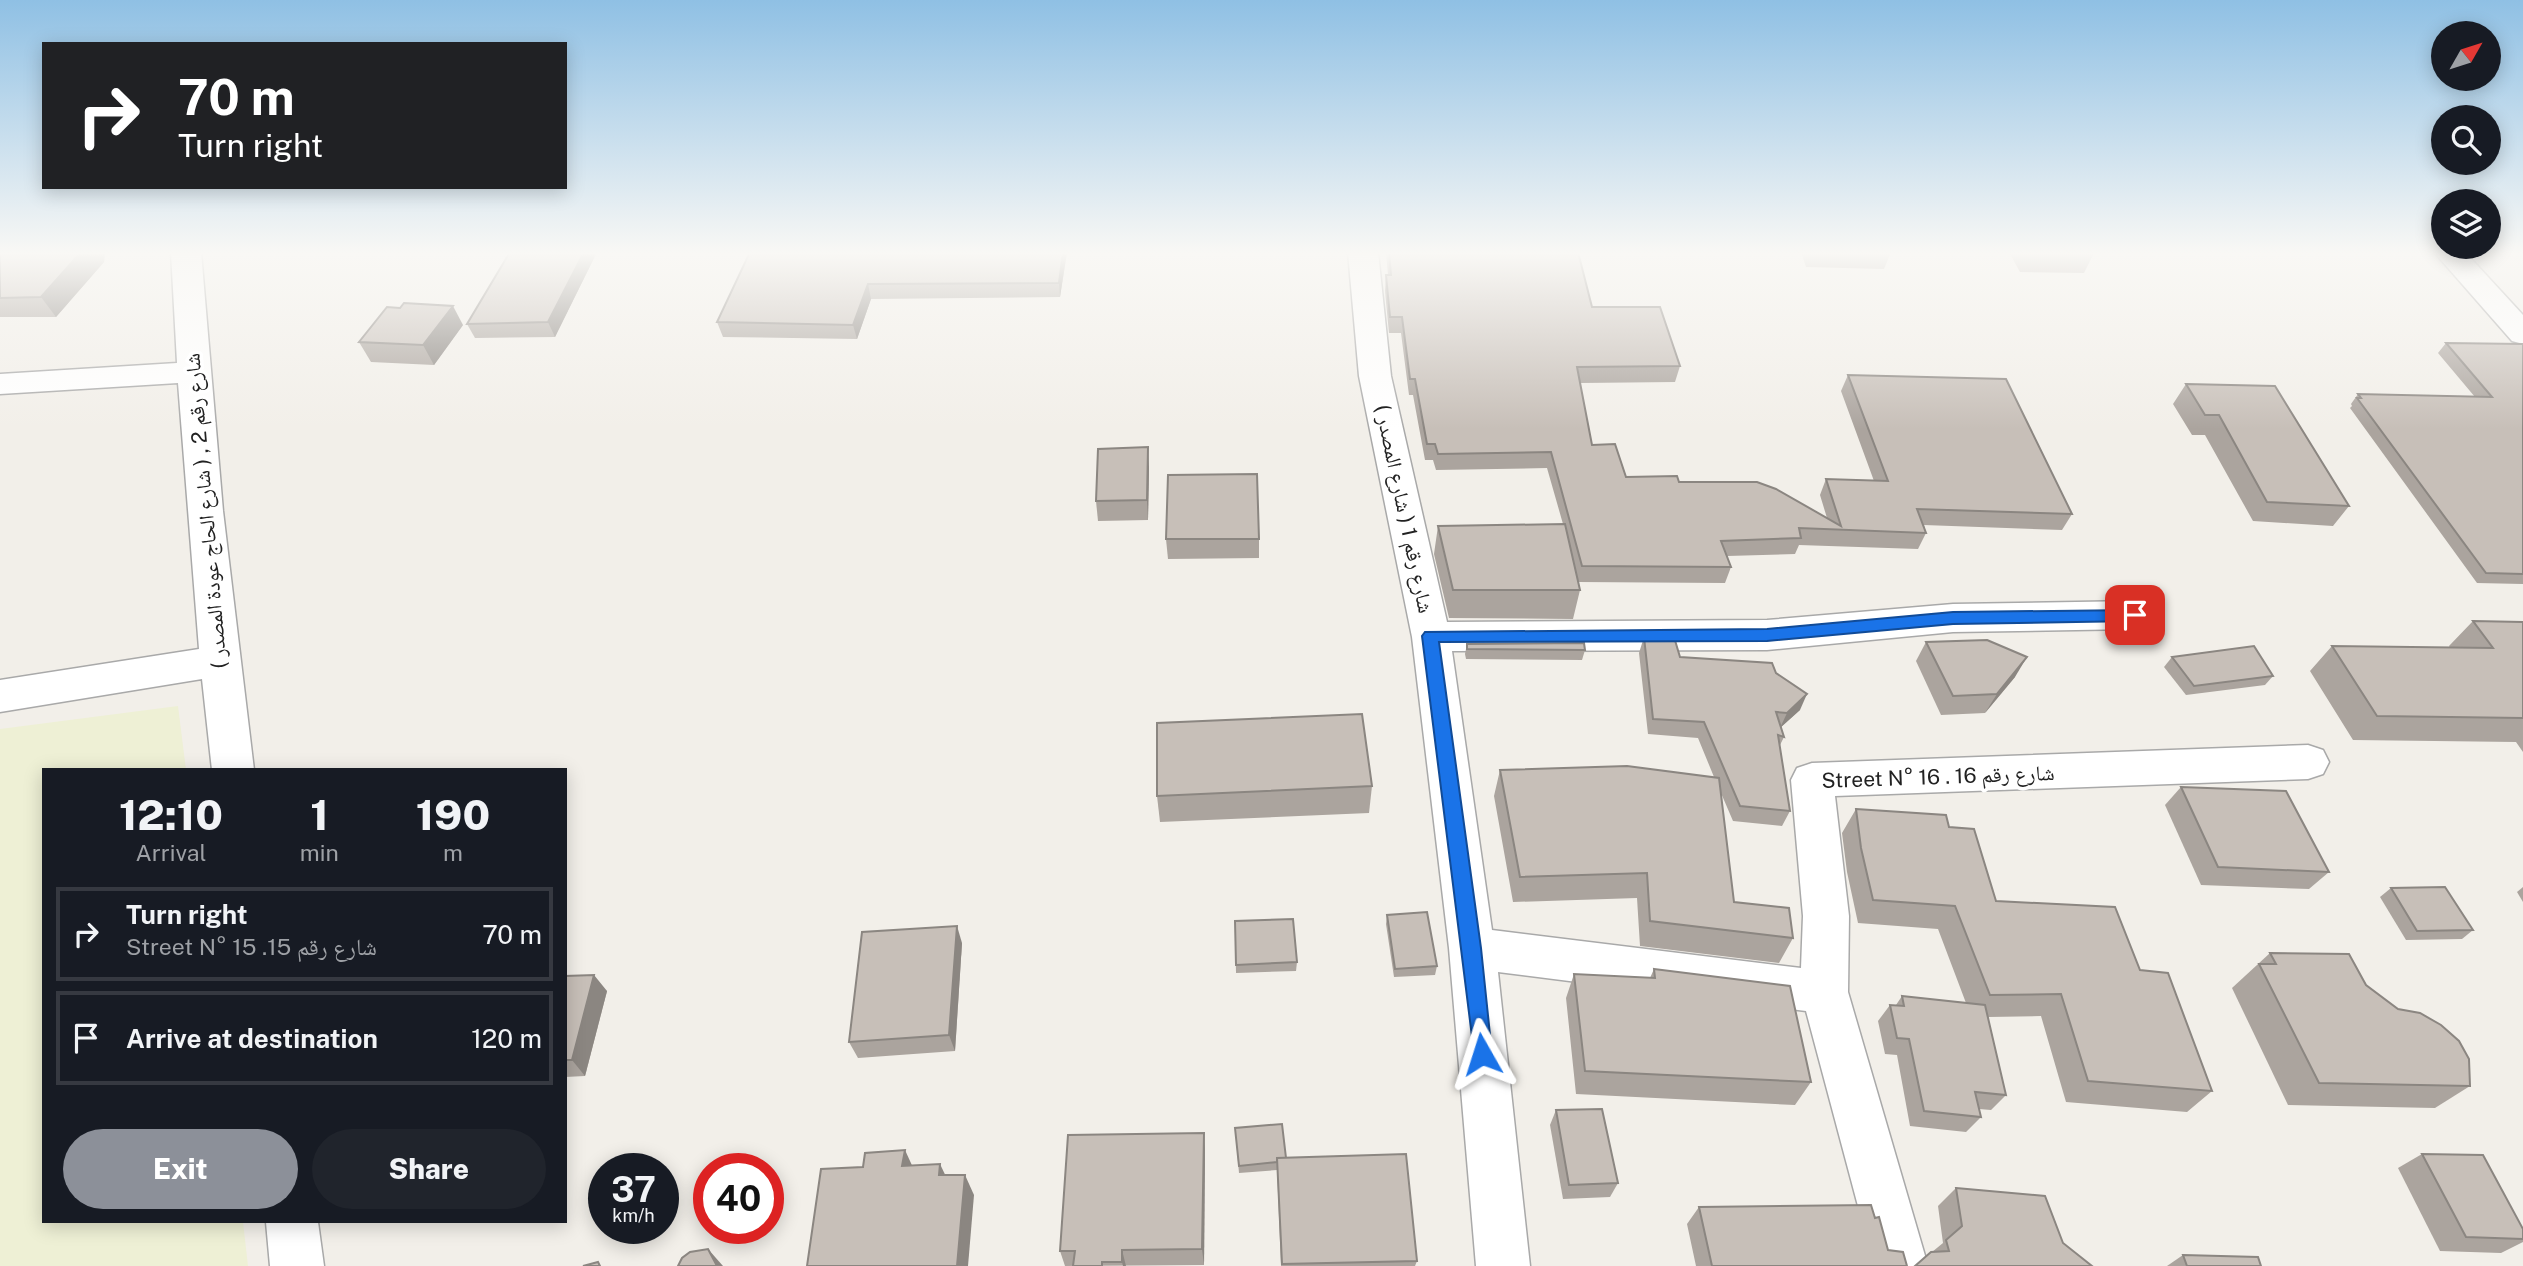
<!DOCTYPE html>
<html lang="en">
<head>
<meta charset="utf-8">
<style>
  body { margin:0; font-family:"Public Sans","Noto Naskh Arabic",sans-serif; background:#20242c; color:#f1f3f6; height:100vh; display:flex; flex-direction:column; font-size:26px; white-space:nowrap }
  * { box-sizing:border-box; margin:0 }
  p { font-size:23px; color:#9ea1a6 }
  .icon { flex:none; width:38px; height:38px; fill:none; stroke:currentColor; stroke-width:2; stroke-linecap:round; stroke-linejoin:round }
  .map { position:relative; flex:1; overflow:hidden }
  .side { position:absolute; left:42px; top:768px; width:525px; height:455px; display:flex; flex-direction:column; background:#171b24; border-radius:0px; box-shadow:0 4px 18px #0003 }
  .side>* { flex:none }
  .top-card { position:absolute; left:42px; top:42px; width:525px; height:147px; border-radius:0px; box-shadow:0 4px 18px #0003; background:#202124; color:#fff; overflow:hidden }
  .needle { width:46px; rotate:51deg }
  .buttons { position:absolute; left:2431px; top:21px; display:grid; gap:14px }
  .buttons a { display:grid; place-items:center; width:70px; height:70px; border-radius:50%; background:#171b24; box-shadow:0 4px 18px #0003; font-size:35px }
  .speed { position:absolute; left:588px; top:1153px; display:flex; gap:14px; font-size:35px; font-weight:700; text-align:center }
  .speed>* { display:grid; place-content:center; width:91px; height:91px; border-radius:50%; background:#171b24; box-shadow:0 4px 18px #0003; line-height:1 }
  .speed small { font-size:18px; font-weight:400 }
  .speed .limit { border:10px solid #d22; background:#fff; color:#111 }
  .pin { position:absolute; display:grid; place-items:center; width:60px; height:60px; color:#fff; margin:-30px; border-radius:14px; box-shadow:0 4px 10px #0006 }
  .me { position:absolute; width:77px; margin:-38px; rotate:354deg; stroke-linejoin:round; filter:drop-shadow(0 0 5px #0008) }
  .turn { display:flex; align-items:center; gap:24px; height:147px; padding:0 21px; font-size:32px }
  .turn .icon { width:91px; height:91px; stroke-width:2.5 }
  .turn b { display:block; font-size:49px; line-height:60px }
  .eta { display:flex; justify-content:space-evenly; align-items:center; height:119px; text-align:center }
  .eta b { font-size:42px; font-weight:800; line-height:49px }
  .primary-button { display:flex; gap:14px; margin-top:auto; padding:14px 21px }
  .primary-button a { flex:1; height:80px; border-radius:42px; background:#8c9099; color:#fff; font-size:28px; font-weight:800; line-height:80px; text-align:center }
  .primary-button a+a { background:#20242c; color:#f1f3f6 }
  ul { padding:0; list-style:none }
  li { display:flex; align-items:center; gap:21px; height:94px; margin:0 14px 10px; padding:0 7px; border:4px solid #363941; border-radius:0px }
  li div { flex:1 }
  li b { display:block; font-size:26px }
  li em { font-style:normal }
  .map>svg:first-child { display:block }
  .farmland { fill:#eef0d5 }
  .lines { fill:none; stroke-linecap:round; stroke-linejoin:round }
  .minor-casing { stroke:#a9a9a9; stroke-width:3 }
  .minor { fill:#fff; fill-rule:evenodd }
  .wall { fill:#aba49e }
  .shaded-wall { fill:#8b8681 }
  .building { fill:#c7bfb8; stroke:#8b8681; stroke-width:2 }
  .route { fill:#1a73e8; stroke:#114b97; stroke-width:2 }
  .labels { text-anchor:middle; stroke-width:7; stroke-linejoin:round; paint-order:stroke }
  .street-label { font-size:21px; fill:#222; stroke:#fff }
</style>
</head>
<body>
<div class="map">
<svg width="2523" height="1266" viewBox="0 0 2523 1266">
  <rect width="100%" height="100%" fill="#f2efe9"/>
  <!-- farmland -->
  <path class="farmland" d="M178 706 186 770H44V1222H243L248 1266H0V729Z"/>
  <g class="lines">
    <defs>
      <g id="minor">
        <path d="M171 252H201L223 511 254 770H212L202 679 0 712V680L199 649 178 383 0 394V374L177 363Z"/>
        <path d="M1348 252H1378L1391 376 1447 622 1767 620 1953 604 2135 601 2148 605 2154 615 2148 625 2135 629 1953 632 1767 650 1452 651 1492 930 1801 968 1803 916 1791 780 1797 768 1812 763 2308 745 2323 750 2329 762 2323 774 2308 779 1835 796 1849 916 1848 992 1928 1266H1874L1806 1011 1498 972 1530 1266H1476L1449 948 1412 637 1359 376Z"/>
        <path d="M2434 252H2465L2523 315V344L2512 341Z"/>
        <path d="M266 1222H318L324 1266H270Z"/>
      </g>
    </defs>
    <!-- minor casing -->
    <use href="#minor" class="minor-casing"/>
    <!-- minor -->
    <use href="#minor" class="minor"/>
  </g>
  <!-- wall -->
  <g class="wall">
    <path d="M0 252H105L104 262 56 317H0Z"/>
    <path d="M510 252H597L555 337 475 338 467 324Z"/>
    <path d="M750 252H1067L1060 297 871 299 857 339 723 337 717 322Z"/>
    <path d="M1386 252H1578L1592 307 1680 366 1675 382 1580 383 1592 445 1626 477 1679 482 1827 518 1820 495 1826 479 1874 481 1841 391 1848 375 2072 514 2062 530 1924 525 1926 533 1918 549 1799 545 1795 554 1727 556 1731 567 1725 583 1578 582 1580 590 1573 619 1449 618 1434 554 1438 526 1563 524 1547 468 1436 470 1433 460H1425L1413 395H1409L1401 333H1389L1385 291 1386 275H1388Z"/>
    <path d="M1801 252H1891L1884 269 1806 267Z"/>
    <path d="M2009 252H2093L2094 253 2084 273 2020 272Z"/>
    <path d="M463 325 434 365 371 362 359 342Z"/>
    <path d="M2446 343 2523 344V584L2477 583 2350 408 2352 406 2351 404 2358 394 2475 397 2438 353Z"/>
    <path d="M2186 384 2349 506 2333 526 2253 521 2205 435H2192L2173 404Z"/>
    <path d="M1149 467 1148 520 1098 521 1096 501Z"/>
    <path d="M1166 539H1259V558L1168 559Z"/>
    <path d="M2473 621 2523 622V752L2516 742 2353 740 2310 671 2332 646 2450 648 2449 646Z"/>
    <path d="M1644 637 1680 657 1776 673 1800 710 1781 727 1784 737 1779 747 1790 811 1782 826 1733 821 1721 793 1734 902 1793 938 1779 963 1640 946 1637 898 1513 902 1494 796 1500 770 1714 777 1698 738 1648 734 1639 653Z"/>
    <path d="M1926 642 2015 677 1985 713 1941 715 1916 661Z"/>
    <path d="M1467 644 1585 650 1582 660 1466 659 1465 654Z"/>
    <path d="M2172 657 2273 676 2265 685 2186 695 2164 667Z"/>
    <path d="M1372 786 1369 813 1160 822 1157 796Z"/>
    <path d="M2181 787 2329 872 2309 889 2201 885 2165 805Z"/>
    <path d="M1856 809 1949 827 1996 901 2140 970 2212 1091 2187 1112 2066 1102 2041 1016 1988 1017 2006 1095 1991 1110 1979 1109 1981 1117 1966 1132 1910 1126 1897 1055 1885 1054 1878 1021 1890 1005H1896L1902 996 1966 1003 1938 929 1858 923 1847 872 1842 833Z"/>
    <path d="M2523 887V902L2517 892Z"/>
    <path d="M2391 888 2473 930 2462 939 2406 940 2380 897Z"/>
    <path d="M1387 915 1437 966 1435 975 1394 977 1386 924Z"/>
    <path d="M1235 921 1297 962 1296 971 1236 973Z"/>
    <path d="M962 943 955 1051 858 1058 849 1042Z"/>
    <path d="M2270 953 2366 985 2470 1086 2435 1108 2288 1105 2232 988Z"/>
    <path d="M1654 969 1811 1082 1795 1105 1576 1094 1566 998 1574 974 1650 978Z"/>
    <path d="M565 976 607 991 585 1076 565 1077Z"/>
    <path d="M1556 1110 1618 1183 1610 1197 1563 1199 1550 1125Z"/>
    <path d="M1235 1128 1286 1158 1417 1261 1415 1266H1281L1277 1170 1239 1173Z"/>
    <path d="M1204 1133 1205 1150 1204 1265 1065 1266 1060 1251Z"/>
    <path d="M2422 1154 2523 1229V1242L2501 1253 2440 1251 2398 1168Z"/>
    <path d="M1956 1188 2063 1243 1932 1252 1943 1243 1938 1206Z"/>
    <path d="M1699 1207 1875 1218 1888 1250 1907 1266H1696L1687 1224Z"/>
    <path d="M2183 1255 2261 1266H2167Z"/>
  </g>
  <!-- shaded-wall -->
  <g class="shaded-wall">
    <path d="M81 252H105L104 262 56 317 41 297Z"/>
    <path d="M584 252H597L555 337 548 322Z"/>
    <path d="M1063 252H1067L1060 297 1059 283Z"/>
    <path d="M868 284 871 299 857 339 853 325Z"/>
    <path d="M453 306 463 325 434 365 423 345Z"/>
    <path d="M1148 447 1149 467 1148 520 1147 500Z"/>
    <path d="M2027 657 2015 677 1985 713 1997 694Z"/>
    <path d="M1807 694 1800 710 1780 728 1787 713Z"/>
    <path d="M957 926 962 943 955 1051 949 1035Z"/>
    <path d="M594 975 607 991 585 1076 572 1060Z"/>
    <path d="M1204 1133 1205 1150 1204 1265 1202 1249Z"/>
    <path d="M905 1150 915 1172 902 1166Z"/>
    <path d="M940 1164 950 1185 939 1175Z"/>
    <path d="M965 1175 974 1195 968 1266H957Z"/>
    <path d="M708 1249 723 1266H717Z"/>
    <path d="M1122 1250 1126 1266H1123L1122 1262Z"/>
  </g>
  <!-- building -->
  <g class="building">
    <path d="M0 252H81L41 297 0 298Z"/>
    <path d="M510 252H584L548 322 467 324Z"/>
    <path d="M750 252H1063L1059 283 868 284 853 325 717 322Z"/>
    <path d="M1389 252H1578L1592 307H1660L1680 366 1577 367 1592 445 1615 444 1626 477 1677 476 1679 482H1757L1776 489 1841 526 1826 479 1888 481 1848 375 2006 379 2072 514 1917 509 1926 533 1799 528 1801 538 1721 541 1731 567 1582 566 1551 452 1438 454 1435 444H1427L1415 379H1410L1402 317H1390L1386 275H1391Z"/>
    <path d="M2029 252H2093L2094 253Z"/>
    <path d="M404 303 453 306 423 345 359 342 387 307 400 308Z"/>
    <path d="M2446 343 2523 344V574L2486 573 2357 398H2361L2358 394 2492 397Z"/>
    <path d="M2186 384 2275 386 2349 506 2267 502 2219 415H2205Z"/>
    <path d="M1148 447 1147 500 1096 501 1098 449Z"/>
    <path d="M1257 474 1259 539H1166L1168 475Z"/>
    <path d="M1565 524 1580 590H1453L1438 526Z"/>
    <path d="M2473 621 2523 622V718L2377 716 2332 646 2493 648Z"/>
    <path d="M1644 637H1674L1680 657 1772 663 1776 673 1807 694 1787 713 1776 712 1784 737 1778 735 1790 811 1740 806 1704 722 1653 719Z"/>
    <path d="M1987 640 2027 657 1997 694 1953 696 1926 642Z"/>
    <path d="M1584 643 1585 650 1467 649V644Z"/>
    <path d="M2254 646 2273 676 2194 686 2172 657Z"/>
    <path d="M1362 714 1372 786 1157 796V723Z"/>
    <path d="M1627 766 1719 778 1734 902 1789 908 1793 938 1650 921 1647 873 1520 877 1500 770Z"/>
    <path d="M2181 787 2286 791 2329 872 2218 867Z"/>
    <path d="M1856 809 1946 815 1949 827 1974 829 1996 901 2115 907 2140 970 2168 973 2212 1091 2088 1081 2061 994 1990 995 1955 906 1873 900 1861 848Z"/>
    <path d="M2445 887 2473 930 2417 931 2391 888Z"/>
    <path d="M1427 912 1437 966 1395 969 1387 915Z"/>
    <path d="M1293 919 1297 962 1236 965 1235 921Z"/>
    <path d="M957 926 949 1035 849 1042 862 932Z"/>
    <path d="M2270 953 2349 954 2366 985 2398 1009 2420 1013 2441 1025 2459 1041 2469 1059 2470 1086 2319 1083 2259 964H2276Z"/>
    <path d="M1654 969 1790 986 1811 1082 1585 1071 1574 974 1655 978Z"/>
    <path d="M594 975 572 1060H565V976Z"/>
    <path d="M1902 996 1985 1005 2006 1095 1975 1092 1981 1117 1924 1111 1909 1039 1897 1038 1890 1005 1904 1006Z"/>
    <path d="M1602 1109 1618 1183 1569 1185 1556 1110Z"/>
    <path d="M1282 1124 1286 1158H1277V1162L1239 1166 1235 1128Z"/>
    <path d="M1204 1133 1202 1249 1122 1250V1262H1102V1266H1073L1075 1251H1060L1068 1135Z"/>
    <path d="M905 1150 902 1166 940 1164 939 1175H965L957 1266H807L821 1169 863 1167 865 1153Z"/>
    <path d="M1406 1154 1417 1261 1282 1264 1277 1158Z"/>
    <path d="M2422 1154 2483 1155 2523 1229V1239L2466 1237Z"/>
    <path d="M1956 1188 2045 1196 2063 1243 2092 1266H1915L1931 1252 1949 1251 1946 1240 1962 1226Z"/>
    <path d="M1871 1205 1875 1218 1879 1217 1888 1250 1903 1252 1907 1266H1712L1699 1207Z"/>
    <path d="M708 1249 717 1266H678L682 1258 690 1252Z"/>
    <path d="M2183 1255 2258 1257 2261 1266H2187Z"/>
    <path d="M598 1262 600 1266H583Z"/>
  </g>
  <!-- sky -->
  <linearGradient id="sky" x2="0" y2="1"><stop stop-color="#8fc0e4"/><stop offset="0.59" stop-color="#f9f8f5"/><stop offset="1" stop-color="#f9f8f5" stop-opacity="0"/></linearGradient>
  <rect width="2523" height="429" fill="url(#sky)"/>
  <!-- route -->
  <path class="route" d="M2135 610 2143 615 2135 621 1953 624 1767 641 1439 642 1481 948 1492 1054 1489 1061 1482 1064 1475 1061 1422 636 1425 632 1767 629 1953 612Z"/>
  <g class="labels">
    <!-- street labels -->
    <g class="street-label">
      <text transform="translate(1404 509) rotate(78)" y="7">شارع رقم 1 ( شارع المصدر )</text>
      <text transform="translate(206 511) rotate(-95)" y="7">شارع رقم 2 , ( شارع الحاج عودة المصدر )</text>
      <text transform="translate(1938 777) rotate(-2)" y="7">Street N° 16 . شارع رقم 16</text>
    </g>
  </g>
</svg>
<div class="buttons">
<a><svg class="needle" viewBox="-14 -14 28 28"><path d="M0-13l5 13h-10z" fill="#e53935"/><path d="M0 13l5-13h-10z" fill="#9ea1a6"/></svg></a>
<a><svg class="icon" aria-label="search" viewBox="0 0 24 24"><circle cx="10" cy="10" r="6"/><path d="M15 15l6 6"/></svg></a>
<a><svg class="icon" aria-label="layers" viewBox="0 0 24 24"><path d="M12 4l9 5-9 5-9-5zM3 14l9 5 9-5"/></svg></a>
</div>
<div class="speed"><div>37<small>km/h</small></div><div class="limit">40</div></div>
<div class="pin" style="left:2135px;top:615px;background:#d93025"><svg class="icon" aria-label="arrive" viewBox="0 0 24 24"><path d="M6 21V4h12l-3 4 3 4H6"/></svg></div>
<svg class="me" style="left:1482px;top:1054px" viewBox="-20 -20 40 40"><path d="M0-17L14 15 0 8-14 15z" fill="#1a73e8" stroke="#fff" stroke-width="4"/></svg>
<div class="top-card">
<div class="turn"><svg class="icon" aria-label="right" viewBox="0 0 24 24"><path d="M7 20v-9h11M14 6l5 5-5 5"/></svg><div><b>70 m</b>Turn right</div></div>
</div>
<section class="side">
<div class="eta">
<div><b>12:10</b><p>Arrival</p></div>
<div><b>1</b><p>min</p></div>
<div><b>190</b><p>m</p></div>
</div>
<ul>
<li><svg class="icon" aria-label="right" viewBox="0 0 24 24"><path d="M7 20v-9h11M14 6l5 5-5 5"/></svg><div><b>Turn right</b><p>Street N° 15 .شارع رقم 15</p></div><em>70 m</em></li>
<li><svg class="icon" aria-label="arrive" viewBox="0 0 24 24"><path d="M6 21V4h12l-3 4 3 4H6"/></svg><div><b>Arrive at destination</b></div><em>120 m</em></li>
</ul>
<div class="primary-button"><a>Exit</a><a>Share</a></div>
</section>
</div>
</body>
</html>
